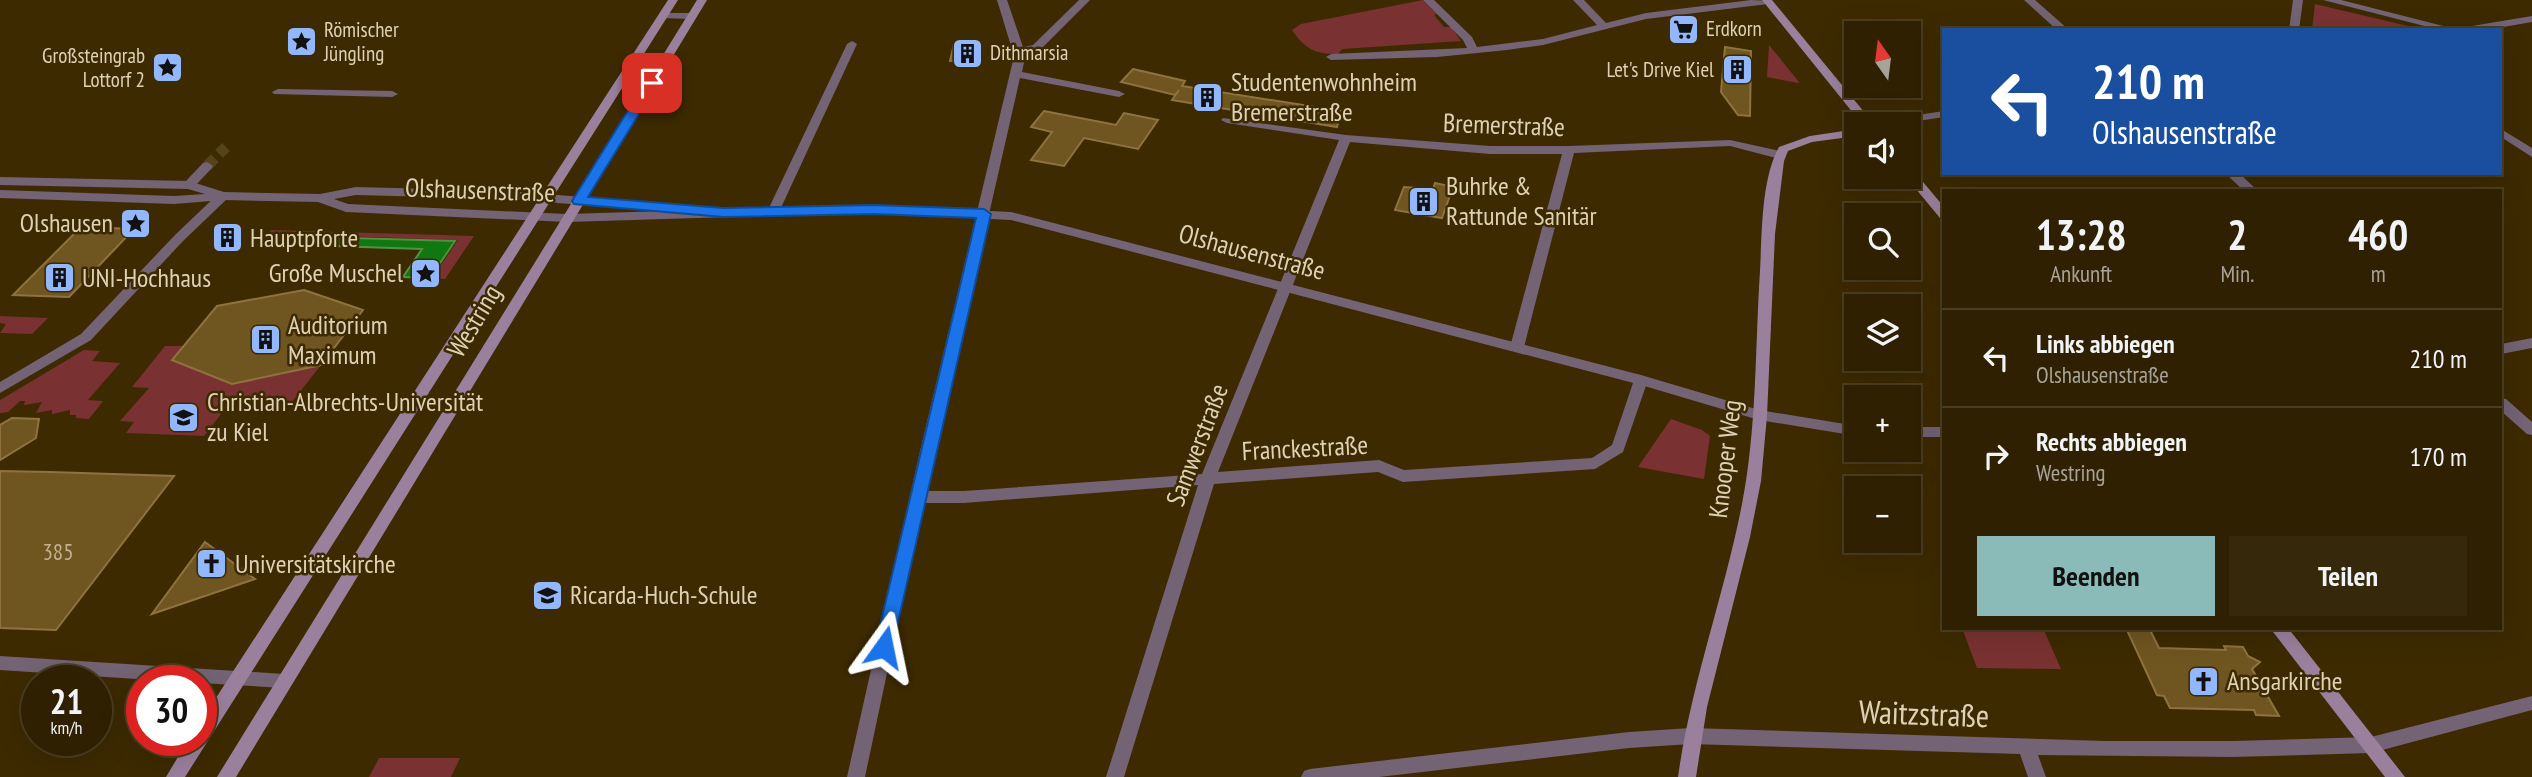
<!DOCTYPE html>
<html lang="de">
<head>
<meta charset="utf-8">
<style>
  body { margin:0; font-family:"PT Sans Narrow",sans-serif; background:#36280a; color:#f1f3f6; height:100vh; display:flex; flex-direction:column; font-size:26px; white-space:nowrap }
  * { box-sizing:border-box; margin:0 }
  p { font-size:23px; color:#a7a399 }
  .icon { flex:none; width:38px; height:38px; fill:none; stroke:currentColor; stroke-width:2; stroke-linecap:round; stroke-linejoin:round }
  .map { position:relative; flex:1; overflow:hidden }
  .details { position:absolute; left:1942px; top:189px; width:560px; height:441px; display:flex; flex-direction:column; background:#2e2000; border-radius:0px; box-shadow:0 7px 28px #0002,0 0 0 2px #493e22 }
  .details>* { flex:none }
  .banner { position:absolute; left:1942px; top:28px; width:560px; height:147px; border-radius:0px; box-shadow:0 7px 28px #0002,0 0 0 2px #493e22; background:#1a4fa0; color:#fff; overflow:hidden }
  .needle { width:46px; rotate:346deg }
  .fabs { position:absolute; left:1844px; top:21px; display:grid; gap:14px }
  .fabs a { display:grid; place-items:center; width:77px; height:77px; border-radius:0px; background:#2e2000; box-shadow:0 7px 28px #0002,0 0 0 2px #493e22; font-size:35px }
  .speed { position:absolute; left:21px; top:665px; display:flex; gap:14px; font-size:35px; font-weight:700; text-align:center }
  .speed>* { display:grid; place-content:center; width:91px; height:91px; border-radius:50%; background:#2e2000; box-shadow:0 7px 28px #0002,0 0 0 2px #493e22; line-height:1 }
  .speed small { font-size:18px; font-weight:400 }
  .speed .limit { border:10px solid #d22; background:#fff; color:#111 }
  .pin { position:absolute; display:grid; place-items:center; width:60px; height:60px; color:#fff; margin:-30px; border-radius:14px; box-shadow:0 4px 10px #0006 }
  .me { position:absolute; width:77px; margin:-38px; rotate:12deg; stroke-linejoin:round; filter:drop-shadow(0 0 5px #0008) }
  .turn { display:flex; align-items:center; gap:24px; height:147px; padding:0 35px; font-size:32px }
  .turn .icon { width:91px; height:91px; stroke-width:2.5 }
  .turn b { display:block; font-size:49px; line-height:60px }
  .eta { display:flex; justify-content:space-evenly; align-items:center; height:119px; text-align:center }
  .eta b { font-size:42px; font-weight:800; line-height:49px }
  .action { display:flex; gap:14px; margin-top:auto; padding:14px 35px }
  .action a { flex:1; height:80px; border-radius:0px; background:#8bbbb9; color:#111; font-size:28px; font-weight:800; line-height:80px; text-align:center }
  .action a+a { background:#36280a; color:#f1f3f6 }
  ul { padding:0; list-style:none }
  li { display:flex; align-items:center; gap:21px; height:98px; padding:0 35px; border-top:2px solid #493e22 }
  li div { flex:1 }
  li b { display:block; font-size:26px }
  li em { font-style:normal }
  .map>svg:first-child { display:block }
  .green { fill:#793231 }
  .water { fill:#117710; stroke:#4f9242; stroke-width:2 }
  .building { fill:#6f5520; stroke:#8e733f; stroke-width:2 }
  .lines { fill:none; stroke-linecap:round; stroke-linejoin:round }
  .minor-tunnel { stroke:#55431b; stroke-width:11; stroke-dasharray:11 6; stroke-linecap:butt }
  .minor { fill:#736375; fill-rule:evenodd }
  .tertiary { fill:#736375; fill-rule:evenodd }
  .secondary { fill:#9a809d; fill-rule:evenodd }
  .route { fill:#1a73e8; stroke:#114b97; stroke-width:2 }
  .labels { text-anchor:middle; stroke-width:5; stroke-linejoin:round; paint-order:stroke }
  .far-poi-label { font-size:21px; fill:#dfd1b6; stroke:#3d2a00; text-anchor:start }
  .number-label { font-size:23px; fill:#c3b290 }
  .poi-label { font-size:26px; fill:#dfd1b6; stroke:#3d2a00; text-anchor:start }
  .street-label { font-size:26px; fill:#dfd1b6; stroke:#3d2a00 }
  .near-street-label { font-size:32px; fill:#dfd1b6; stroke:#3d2a00 }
</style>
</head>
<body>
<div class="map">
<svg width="2532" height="777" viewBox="0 0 2532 777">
  <rect width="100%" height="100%" fill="#3d2a00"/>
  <!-- green -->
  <g class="green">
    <path d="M1423 0 1437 14 1434 15 1444 27H1451L1461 41 1342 49 1338 54C1315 54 1305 49 1292 30L1301 24Z"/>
    <path d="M2315 4 2425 30H2312Z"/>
    <path d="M1769 45 1799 82 1798 83 1767 77Z"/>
    <path d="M271 230 474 236 445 279 432 278 458 240 281 234 270 246H257Z"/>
    <path d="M0 316 48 318 32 334 0 333 6 324 0 323Z"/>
    <path d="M165 346H184L173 361 232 384 321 365 292 402 231 401 204 436 126 433 134 422 120 421 149 388 132 387Z"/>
    <path d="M84 350 100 351 92 361 120 363 88 400 103 401 89 419 76 418V415H70V410L52 414V410L36 413 42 402 24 405 25 401H20L8 412 0 413V400Z"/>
    <path d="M1671 419 1702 430 1710 436 1704 479 1638 467Z"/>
    <path d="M1962 628H2043L2061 669 1977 668Z"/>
    <path d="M379 758H460L451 777H369Z"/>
  </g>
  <!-- water -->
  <path class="water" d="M279 236 455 241 430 278 403 277 422 249 273 244Z"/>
  <!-- building -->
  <g class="building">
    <path d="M972 43V45H981L979 60 950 61 954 44Z"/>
    <path d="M1725 47 1751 51 1750 116 1738 115 1721 92Z"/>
    <path d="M1133 69 1185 81 1182 86 1341 111 1337 127 1172 100 1179 90 1175 95 1121 82Z"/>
    <path d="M1044 111 1116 125 1124 113 1158 120 1138 149 1084 138 1064 166 1031 160 1052 132 1031 127Z"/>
    <path d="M1435 183 1453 187 1442 218 1395 210 1404 187 1433 189Z"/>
    <path d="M81 227 134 229 69 297 13 295Z"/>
    <path d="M304 290 363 310 321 365 232 384 172 360 217 306Z"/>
    <path d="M12 418 39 419 36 438 0 460V425Z"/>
    <path d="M0 471 50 472 174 476 56 630 0 628Z"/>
    <path d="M205 542 255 579 152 614Z"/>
    <path d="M2126 628H2149L2159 648 2226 650 2224 646 2243 647 2248 656 2260 662 2252 669 2279 716 2256 715 2254 710 2170 708 2164 696 2157 695Z"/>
  </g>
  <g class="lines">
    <!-- minor-tunnel -->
    <path class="minor-tunnel" d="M207 166 226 147"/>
    <!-- minor -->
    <g class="minor">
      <path d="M997 0H1007L1023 47 1033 45 1079 0H1090L1041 49 1026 53 1022 72 1119 91 1125 94 1119 97 1020 78 926 491H964L1202 474 1339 140 1227 123 1221 120 1223 118 1346 135 1490 146H1569L1730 140 1784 152 1786 155 1780 159 1730 146 1574 153 1524 347 1517 352 1510 347 1562 154H1490L1350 142 1218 472 1379 460 1404 470 1592 458 1612 445 1634 380 1641 375 1648 380 1623 452 1595 469 1403 482 1378 472 1214 484 1124 777H1106L1198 485 964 503H923L865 777H847L918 460 1015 52 1011 46Z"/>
      <path d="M1423 0H1434L1472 37 1477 47 1543 39 1597 25 1573 0H1584L1606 23 1646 13 1751 0 1773 1 1768 4 1646 19 1543 45 1507 50 1437 57 1331 60 1326 57 1331 54 1467 48 1463 40Z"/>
      <path d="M2024 0H2035L2069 30H2057Z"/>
      <path d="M2293 0H2303L2299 30H2289Z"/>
      <path d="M2323 0H2341L2459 30H2440Z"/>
      <path d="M663 13H692L697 16 692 19 659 18V14Z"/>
      <path d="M2532 16V22L2486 30H2461L2466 27Z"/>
      <path d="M852 41 857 44 779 212 773 216 769 215 767 212 847 44Z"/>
      <path d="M278 89 392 91 398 94 392 97 274 94 272 92Z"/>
      <path d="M1944 111V117L1899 124H1872L1878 121Z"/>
      <path d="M2501 129 2532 148V157L2501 137Z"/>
      <path d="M207 162 213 166 211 169 193 188H185L183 185 185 182 203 163Z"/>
      <path d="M2225 173H2239L2258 191H2244Z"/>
      <path d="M223 192 229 196 227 199 183 241 91 340 0 393V382L81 334 175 235 219 193Z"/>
      <path d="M2532 338V348L2501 354V344Z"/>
      <path d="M2501 398 2506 399 2532 422V435L2527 434 2501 411Z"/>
      <path d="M0 656 284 674 290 676 292 681 290 686 284 688 201 683V681H167L0 670Z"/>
      <path d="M2532 696V710L2371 753 2233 757 2038 755 2046 777H2028L2020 754 1691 744 1629 748 1379 777H1301L1304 771 1310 769 1629 732 1691 728 2105 741H2233L2371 737Z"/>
    </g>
    <!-- tertiary -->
    <g class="tertiary">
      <path d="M0 177 189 181 224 192 320 194 356 187 509 191 655 203 661 207 655 211 509 199 356 195 334 199 348 204 567 214 863 205 1011 212 1641 375 1759 410 1857 426V436L1759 420 1641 385 1011 220 863 213 567 222 346 212 318 202 223 200 174 204 0 198V190L174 196 205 194 188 189 0 185Z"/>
      <rect x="1909" y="427" width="35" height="10"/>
    </g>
    <!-- secondary -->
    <g class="secondary">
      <path d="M668 0H678L185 777H166L188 740H201V721Z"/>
      <path d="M697 0H707L236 777H217Z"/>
      <path d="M1762 0H1772L1874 124H1862Z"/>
      <path d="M1857 129V136L1812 142 1788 151 1784 161 1775 234 1767 416 1761 481 1750 537 1707 707 1696 777H1678C1691 684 1724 596 1742 504 1757 428 1755 348 1760 271 1762 235 1761 179 1779 147L1810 136Z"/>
      <path d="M1909 169 1913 170 1944 207V219L1940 218 1906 177H1909Z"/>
      <path d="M2270 628H2288L2405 777H2385Z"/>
    </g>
  </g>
  <!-- route -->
  <path class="route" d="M652 80 658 83 588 197 723 208 874 205 984 209 991 214 891 653 884 655 878 653 875 647 976 218 874 214 723 217 574 204 572 201 645 83Z"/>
  <!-- icons -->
  <defs>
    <symbol id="supermarket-square" viewBox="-11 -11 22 22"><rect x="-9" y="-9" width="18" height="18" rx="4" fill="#92b7fd" stroke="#3d2a00"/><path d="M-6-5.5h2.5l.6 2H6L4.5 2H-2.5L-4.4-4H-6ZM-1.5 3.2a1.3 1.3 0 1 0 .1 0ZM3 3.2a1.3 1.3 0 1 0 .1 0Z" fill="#111"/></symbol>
    <symbol id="sight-square" viewBox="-11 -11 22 22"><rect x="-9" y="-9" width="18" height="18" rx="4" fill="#92b7fd" stroke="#3d2a00"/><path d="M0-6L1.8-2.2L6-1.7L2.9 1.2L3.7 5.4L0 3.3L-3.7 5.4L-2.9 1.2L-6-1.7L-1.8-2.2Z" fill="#111"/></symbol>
    <symbol id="building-square" viewBox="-11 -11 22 22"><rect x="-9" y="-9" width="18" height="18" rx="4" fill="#92b7fd" stroke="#3d2a00"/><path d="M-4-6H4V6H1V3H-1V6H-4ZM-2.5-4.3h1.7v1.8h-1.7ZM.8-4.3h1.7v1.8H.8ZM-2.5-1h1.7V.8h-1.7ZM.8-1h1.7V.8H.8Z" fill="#111"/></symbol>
    <symbol id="university-square" viewBox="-11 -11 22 22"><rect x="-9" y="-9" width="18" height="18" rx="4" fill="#92b7fd" stroke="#3d2a00"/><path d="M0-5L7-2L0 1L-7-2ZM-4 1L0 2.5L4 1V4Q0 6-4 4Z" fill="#111"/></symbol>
    <symbol id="church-square" viewBox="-11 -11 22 22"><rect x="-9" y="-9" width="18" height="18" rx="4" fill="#92b7fd" stroke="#3d2a00"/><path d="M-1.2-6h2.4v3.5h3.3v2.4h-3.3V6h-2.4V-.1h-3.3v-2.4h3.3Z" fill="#111"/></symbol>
    <symbol id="school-square" viewBox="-11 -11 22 22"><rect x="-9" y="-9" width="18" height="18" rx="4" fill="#92b7fd" stroke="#3d2a00"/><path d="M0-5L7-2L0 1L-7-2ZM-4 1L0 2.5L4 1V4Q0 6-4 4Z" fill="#111"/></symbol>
  </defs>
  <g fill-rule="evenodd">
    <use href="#supermarket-square" x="1666" y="12" width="35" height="35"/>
    <use href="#sight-square" x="284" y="24" width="35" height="35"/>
    <use href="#building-square" x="950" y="36" width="35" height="35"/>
    <use href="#sight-square" x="150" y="50" width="35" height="35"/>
    <use href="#building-square" x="1720" y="52" width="35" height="35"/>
    <use href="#building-square" x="1190" y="80" width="35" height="35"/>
    <use href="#building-square" x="1406" y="184" width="35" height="35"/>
    <use href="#sight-square" x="118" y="206" width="35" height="35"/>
    <use href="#building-square" x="210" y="220" width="35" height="35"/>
    <use href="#sight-square" x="408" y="256" width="35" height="35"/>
    <use href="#building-square" x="42" y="260" width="35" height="35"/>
    <use href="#building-square" x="248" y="322" width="35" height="35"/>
    <use href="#university-square" x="166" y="400" width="35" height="35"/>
    <use href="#church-square" x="194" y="546" width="35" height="35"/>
    <use href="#school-square" x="530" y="578" width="35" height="35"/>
    <use href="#church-square" x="2186" y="664" width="35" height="35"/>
  </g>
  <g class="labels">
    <!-- far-poi labels -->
    <g class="far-poi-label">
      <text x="1706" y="36">Erdkorn</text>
      <text x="324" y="37">Römischer<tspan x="324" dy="24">Jüngling</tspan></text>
      <text x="990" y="60">Dithmarsia</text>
      <text x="145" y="63" text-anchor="end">Großsteingrab<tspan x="145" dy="24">Lottorf 2</tspan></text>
      <text x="1714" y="77" text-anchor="end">Let's Drive Kiel</text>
    </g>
    <!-- number labels -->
    <g class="number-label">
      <text x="58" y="560">385</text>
    </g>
    <!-- poi labels -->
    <g class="poi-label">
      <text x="1231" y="91">Studentenwohnheim<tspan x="1231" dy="30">Bremerstraße</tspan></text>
      <text x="1446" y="195">Buhrke &amp;<tspan x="1446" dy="30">Rattunde Sanitär</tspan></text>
      <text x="113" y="232" text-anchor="end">Olshausen</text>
      <text x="250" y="247">Hauptpforte</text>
      <text x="403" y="282" text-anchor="end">Große Muschel</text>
      <text x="82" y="287">UNI-Hochhaus</text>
      <text x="288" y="334">Auditorium<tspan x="288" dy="30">Maximum</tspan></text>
      <text x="207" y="411">Christian-Albrechts-Universität<tspan x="207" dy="30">zu Kiel</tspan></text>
      <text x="235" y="573">Universitätskirche</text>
      <text x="570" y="604">Ricarda-Huch-Schule</text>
      <text x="2227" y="690">Ansgarkirche</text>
    </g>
    <!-- street labels -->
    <g class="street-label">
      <text transform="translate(1504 125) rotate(2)" y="9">Bremerstraße</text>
      <text transform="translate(480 190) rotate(2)" y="9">Olshausenstraße</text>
      <text transform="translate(1252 252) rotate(15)" y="9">Olshausenstraße</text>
      <text transform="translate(474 321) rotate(-59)" y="9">Westring</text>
      <text transform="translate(1197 445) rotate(-69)" y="9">Samwerstraße</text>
      <text transform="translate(1305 448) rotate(-3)" y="9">Franckestraße</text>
      <text transform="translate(1725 459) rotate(-83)" y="9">Knooper Weg</text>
    </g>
    <!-- near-street labels -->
    <g class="near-street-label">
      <text transform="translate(1924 714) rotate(2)" y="11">Waitzstraße</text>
    </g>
  </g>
</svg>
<div class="fabs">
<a><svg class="needle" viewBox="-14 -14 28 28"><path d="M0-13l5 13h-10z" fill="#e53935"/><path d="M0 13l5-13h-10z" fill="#a7a399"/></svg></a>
<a><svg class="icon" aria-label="sound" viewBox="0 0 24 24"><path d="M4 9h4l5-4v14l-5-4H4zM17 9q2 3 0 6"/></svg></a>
<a><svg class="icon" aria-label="search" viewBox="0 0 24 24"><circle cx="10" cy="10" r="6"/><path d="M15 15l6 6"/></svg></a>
<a><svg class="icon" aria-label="layers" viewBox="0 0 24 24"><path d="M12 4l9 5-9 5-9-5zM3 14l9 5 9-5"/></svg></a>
<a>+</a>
<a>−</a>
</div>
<div class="speed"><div>21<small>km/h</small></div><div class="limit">30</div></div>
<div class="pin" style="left:652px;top:83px;background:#d93025"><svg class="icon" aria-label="arrive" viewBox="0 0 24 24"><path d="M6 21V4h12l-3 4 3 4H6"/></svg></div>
<svg class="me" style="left:884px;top:647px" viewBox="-20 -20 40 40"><path d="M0-17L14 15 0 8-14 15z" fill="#1a73e8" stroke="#fff" stroke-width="4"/></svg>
<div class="banner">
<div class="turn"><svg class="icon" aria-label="left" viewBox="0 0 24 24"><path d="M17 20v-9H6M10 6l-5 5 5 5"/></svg><div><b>210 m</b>Olshausenstraße</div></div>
</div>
<section class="details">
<div class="eta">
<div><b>13:28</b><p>Ankunft</p></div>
<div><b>2</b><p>Min.</p></div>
<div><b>460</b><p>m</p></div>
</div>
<ul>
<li><svg class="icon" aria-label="left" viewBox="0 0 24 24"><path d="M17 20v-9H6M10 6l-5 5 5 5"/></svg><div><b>Links abbiegen</b><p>Olshausenstraße</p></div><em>210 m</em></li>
<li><svg class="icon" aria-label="right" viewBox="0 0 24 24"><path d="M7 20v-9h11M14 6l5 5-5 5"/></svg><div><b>Rechts abbiegen</b><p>Westring</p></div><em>170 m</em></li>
</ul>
<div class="action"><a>Beenden</a><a>Teilen</a></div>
</section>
</div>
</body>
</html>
